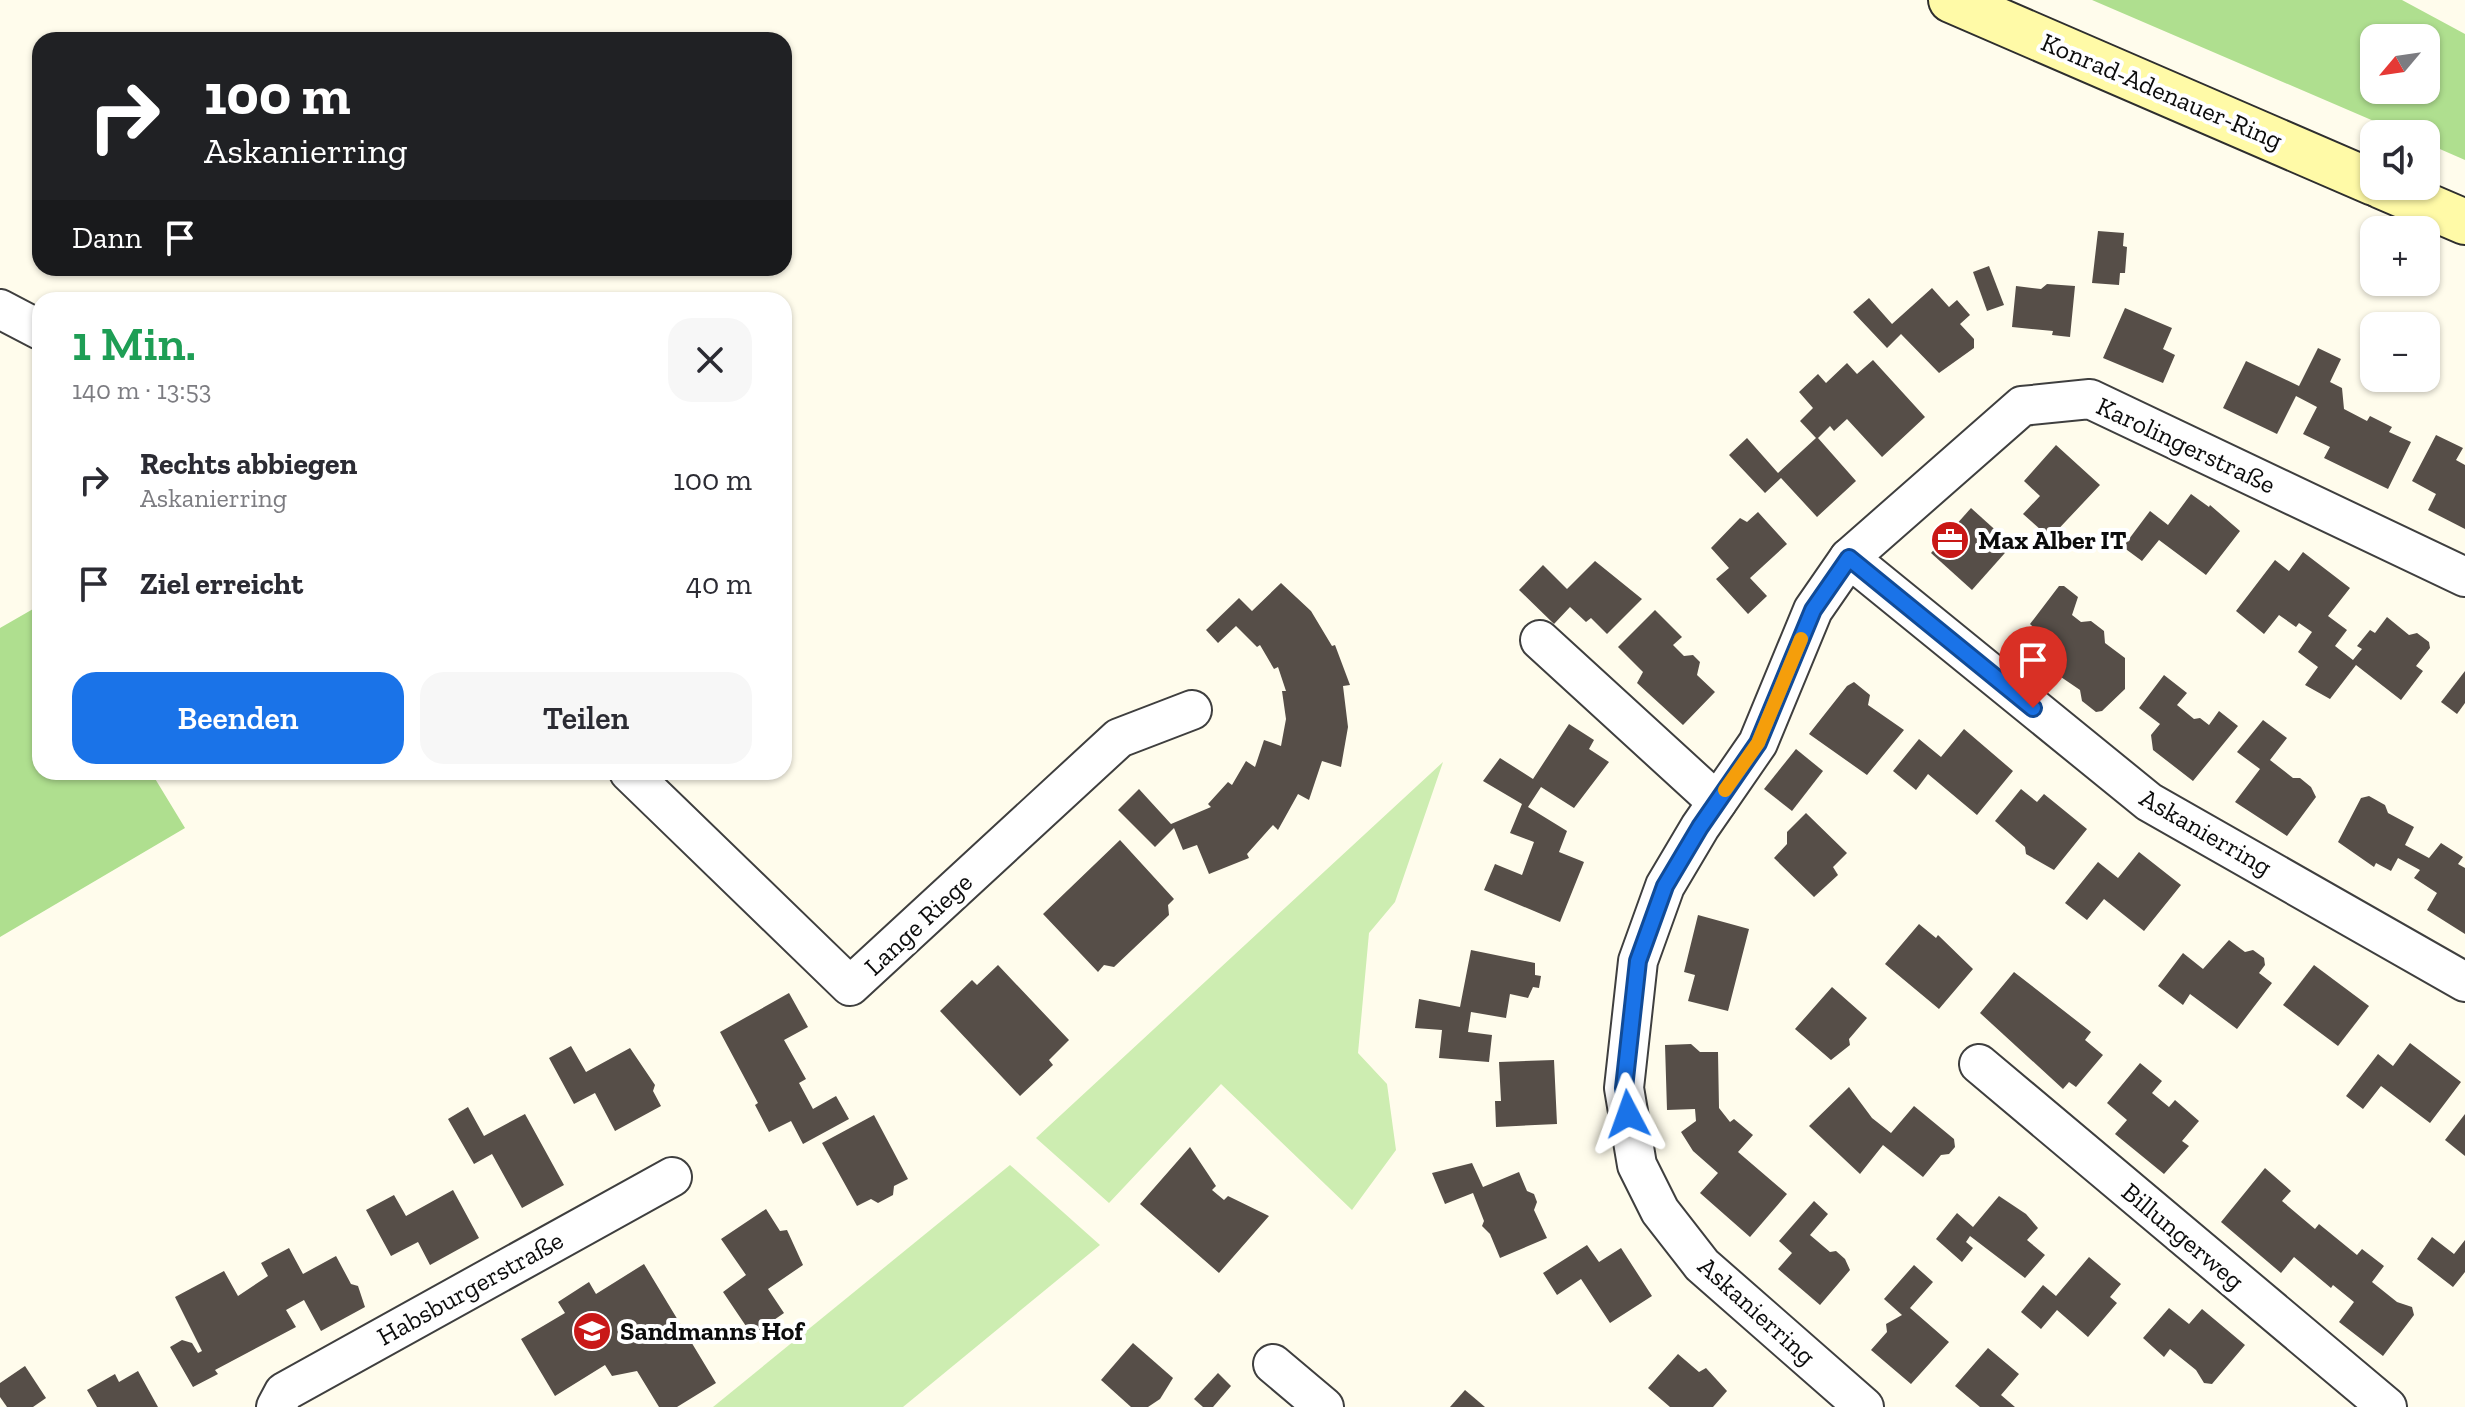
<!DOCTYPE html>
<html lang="de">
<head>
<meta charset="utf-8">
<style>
  body { margin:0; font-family:"Zilla Slab",serif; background:#f7f7f7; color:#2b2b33; height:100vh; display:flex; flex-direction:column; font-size:30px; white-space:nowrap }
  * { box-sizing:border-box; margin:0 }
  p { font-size:26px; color:#7c7c81 }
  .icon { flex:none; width:44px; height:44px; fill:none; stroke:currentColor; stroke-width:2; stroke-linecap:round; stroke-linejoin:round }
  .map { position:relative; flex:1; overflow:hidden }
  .panel { position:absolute; left:32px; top:292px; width:760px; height:488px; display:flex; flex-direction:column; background:#fff; border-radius:24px; box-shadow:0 2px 6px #0004 }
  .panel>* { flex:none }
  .top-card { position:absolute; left:32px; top:32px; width:760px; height:244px; border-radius:24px; box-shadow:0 2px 6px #0004; background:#202124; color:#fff; overflow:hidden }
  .needle { width:52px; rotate:241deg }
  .tools { position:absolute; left:2360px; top:24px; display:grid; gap:16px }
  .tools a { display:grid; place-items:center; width:80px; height:80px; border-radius:16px; background:#fff; box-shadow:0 2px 6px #0004; font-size:40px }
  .pin { position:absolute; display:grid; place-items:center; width:68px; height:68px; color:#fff; margin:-82px -34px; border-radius:50% 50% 50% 0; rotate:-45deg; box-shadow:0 0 8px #0007 }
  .pin .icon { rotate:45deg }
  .me { position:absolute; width:88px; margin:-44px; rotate:356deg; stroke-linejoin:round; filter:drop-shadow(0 0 6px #0008) }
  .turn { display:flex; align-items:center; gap:28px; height:168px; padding:0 40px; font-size:36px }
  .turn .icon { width:104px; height:104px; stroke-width:2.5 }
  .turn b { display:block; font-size:56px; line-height:68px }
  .then { display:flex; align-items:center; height:76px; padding:0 40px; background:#0003; gap:16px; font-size:30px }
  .round { display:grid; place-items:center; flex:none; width:84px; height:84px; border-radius:24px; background:#f7f7f7 }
  .overview { display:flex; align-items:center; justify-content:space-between; height:136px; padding:0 40px }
  h1 { font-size:48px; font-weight:600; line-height:60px; color:#1e9e55 }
  .button { display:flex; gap:16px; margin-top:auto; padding:16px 40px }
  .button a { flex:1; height:92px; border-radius:24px; background:#1a73e8; color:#fff; font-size:32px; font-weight:600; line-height:92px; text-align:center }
  .button a+a { background:#f7f7f7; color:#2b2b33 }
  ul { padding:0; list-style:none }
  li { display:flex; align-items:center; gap:24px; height:104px; padding:0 40px }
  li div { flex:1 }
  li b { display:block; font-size:30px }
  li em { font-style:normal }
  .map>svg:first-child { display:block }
  .green { fill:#cdedb1 }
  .forest { fill:#afdf8f; fill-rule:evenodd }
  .building { fill:#564e48 }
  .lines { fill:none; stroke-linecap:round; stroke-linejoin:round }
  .minor-casing { stroke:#3f3f3f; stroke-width:42 }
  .secondary-casing { stroke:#2e2e2e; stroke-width:48 }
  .minor { stroke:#fff; stroke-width:38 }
  .secondary { stroke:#fffaa7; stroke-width:44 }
  .route-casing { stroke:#114b97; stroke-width:20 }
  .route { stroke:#1a73e8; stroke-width:14 }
  .slow { stroke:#f59e0b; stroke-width:14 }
  .labels { text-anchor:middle; stroke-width:8; stroke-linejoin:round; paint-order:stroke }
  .street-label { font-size:26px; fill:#0c0c0c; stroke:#fff }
  .poi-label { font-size:26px; font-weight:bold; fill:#0c0c0c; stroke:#fff; text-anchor:start }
</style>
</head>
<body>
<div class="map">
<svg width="2465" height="1407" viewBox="0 0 2465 1407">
  <rect width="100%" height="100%" fill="#fffcec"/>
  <!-- green -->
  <g class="green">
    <path d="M1443 762 1395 902 1369 933 1358 1053 1387 1084 1396 1150 1352 1210 1221 1084 1109 1203 1036 1138Z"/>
    <path d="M1010 1165 1100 1245 903 1407H713Z"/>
  </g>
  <!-- forest -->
  <g class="forest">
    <path d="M2092 0H2402L2465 34V160L2426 143V134H2404ZM2374 38H2426V90H2374Z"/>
    <path d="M40 605V772H151L185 828 0 937V628Z"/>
  </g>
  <!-- building -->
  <g class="building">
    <path d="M2098 231 2124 233 2123 246 2127 247 2125 273H2120L2119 285 2092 283Z"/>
    <path d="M1989 266 2004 305 1987 311 1973 272Z"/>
    <path d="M2047 284 2075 286 2070 337 2052 335 2053 331 2012 327 2016 286 2041 289Z"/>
    <path d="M1932 288 1949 307 1957 300 1970 315 1960 324 1974 339V348L1939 373 1901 334 1887 348 1853 312 1869 298 1892 324Z"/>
    <path d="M2125 308 2172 328 2163 349 2175 355 2163 383 2103 358Z"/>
    <path d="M2318 348 2341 359 2330 382 2342 388 2344 409 2367 421 2370 416 2392 427 2389 432 2411 442 2388 489 2324 458 2330 447 2303 434 2317 407 2296 396 2277 434 2223 408 2246 361 2299 386Z"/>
    <path d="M1873 360 1925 417 1882 457 1847 419 1834 431 1830 426 1818 438 1856 481 1817 517 1781 478 1765 493 1729 455 1747 438 1778 473 1816 438 1800 421 1813 408 1799 392 1818 374 1826 383 1847 363 1857 374Z"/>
    <path d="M2436 435 2463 448 2456 460 2465 465V529L2428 510 2436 494 2412 481Z"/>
    <path d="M2056 445 2100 485 2050 538 2023 514 2040 496 2024 481Z"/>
    <path d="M2191 494 2209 507 2210 505 2240 531 2206 575 2159 540 2142 561 2123 547 2150 511 2168 525Z"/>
    <path d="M1971 508 2012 545 1972 590 1931 553Z"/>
    <path d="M1758 512 1787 544 1750 578 1767 596 1748 614 1716 579 1729 568 1711 548 1740 518 1747 522Z"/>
    <path d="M2303 552 2350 588 2328 616 2347 630 2335 646 2353 660 2362 649 2357 646 2370 630 2375 633 2387 617 2409 635 2417 633 2429 642 2430 648 2416 666 2423 671 2401 700 2356 665 2330 699 2305 685 2318 667 2298 652 2312 632 2299 623 2296 627 2279 615 2264 634 2236 611 2275 560 2289 571Z"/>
    <path d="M1595 561 1642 599 1607 634 1591 618 1586 622 1570 607 1554 624 1519 590 1543 565 1567 589Z"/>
    <path d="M1281 583 1311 611 1332 646 1335 645 1350 685 1343 686 1348 727 1341 767 1322 761 1309 800 1298 794 1278 830 1273 825 1247 854 1249 858 1209 874 1197 845 1183 850 1174 828 1155 847 1118 810 1139 789 1171 824 1211 807 1208 804 1228 782 1232 785 1246 761 1255 767 1264 740 1281 746 1286 719 1282 691H1286L1278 667 1274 669 1260 645 1257 647 1236 626 1218 643 1206 630 1239 598 1252 611Z"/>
    <path d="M2059 586H2064L2078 597 2072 615 2081 622 2091 621 2104 631 2105 643 2125 658V689L2102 711 2096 712 2082 701 2080 690 2036 660 2035 653 2046 639 2030 624Z"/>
    <path d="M1655 610 1682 637 1673 645 1684 656 1693 655 1700 662 1697 675 1715 692 1683 725 1637 683 1643 672 1618 647Z"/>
    <path d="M2465 671V703L2457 714 2441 702Z"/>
    <path d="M2164 675 2187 693 2177 705 2194 719 2200 718 2209 725 2219 711 2238 726 2193 781 2153 750 2151 735 2160 724 2139 708Z"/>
    <path d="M1854 682 1870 695 1868 705 1904 730 1867 775 1809 734 1847 686Z"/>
    <path d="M2263 720 2287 738 2270 760 2293 778H2300L2311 787 2316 797 2287 836 2235 802 2260 769 2237 752Z"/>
    <path d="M1569 724 1594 740 1589 749 1609 762 1574 808 1541 787 1528 807 1567 831 1559 852 1584 862 1560 922 1484 890 1495 864 1522 875 1534 842 1510 833 1522 804 1483 781 1500 758 1533 779Z"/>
    <path d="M1964 729 2013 771 1977 815 1928 774 1916 790 1893 771 1919 739 1941 757Z"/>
    <path d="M1796 749 1823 771 1792 811 1764 789Z"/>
    <path d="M2021 789 2037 802 2044 794 2087 829 2054 870 2026 854 2025 847 1995 821Z"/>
    <path d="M2369 796 2385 805 2388 813 2414 827 2405 845 2429 858 2441 843 2463 857 2458 864 2465 868V934L2427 910 2437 893 2414 878 2420 870 2398 858 2391 871 2376 863 2374 867 2338 842 2361 798Z"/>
    <path d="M1806 813 1847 853 1833 867 1838 875 1814 897 1774 858 1787 844V832Z"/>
    <path d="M1120 840 1174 899 1168 905 1169 915 1114 967 1104 965 1098 972 1043 914Z"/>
    <path d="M2139 852 2181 885 2144 931 2104 899 2087 920 2065 903 2098 862 2118 878Z"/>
    <path d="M1698 915 1749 929 1728 1011 1688 1001 1695 975 1684 972Z"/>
    <path d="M1919 924 1936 938 1938 935 1973 969 1939 1009 1885 964Z"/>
    <path d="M2229 940 2245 952 2253 950 2264 958 2265 965 2259 973 2272 983 2237 1029 2190 994 2183 1005 2158 986 2183 953 2203 969Z"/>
    <path d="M1471 950 1535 963V975L1541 976 1539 988 1533 987 1528 998 1510 994 1506 1018 1471 1012 1468 1032 1492 1035 1489 1062 1439 1058 1442 1030 1415 1028 1419 999 1460 1007Z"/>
    <path d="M998 965 1069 1040 1049 1060 1053 1065 1020 1096 940 1011 972 980 977 985Z"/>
    <path d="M2314 965 2369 1006 2338 1046 2283 1005Z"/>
    <path d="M2014 972 2091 1032 2085 1040 2103 1055 2076 1087 2069 1082 2063 1089 1980 1013Z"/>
    <path d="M1832 987 1867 1018 1849 1039 1850 1045 1831 1060 1795 1029Z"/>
    <path d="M789 993 808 1027 784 1040 806 1079 799 1083 813 1109 836 1096 849 1119 803 1144 791 1121 769 1132 755 1105 758 1103 720 1032Z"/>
    <path d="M2410 1043 2461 1082 2430 1123 2381 1086 2363 1109 2346 1096 2378 1054 2393 1066Z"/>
    <path d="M1691 1044 1700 1052H1718L1719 1108 1730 1122 1734 1119 1753 1135 1738 1152 1787 1194 1750 1237 1700 1193 1718 1173 1693 1151 1681 1132 1696 1121 1695 1109 1667 1110 1665 1045Z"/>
    <path d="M571 1046 586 1072 630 1048 655 1085 653 1091 661 1106 615 1131 595 1093 574 1104 549 1058Z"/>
    <path d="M1554 1060 1557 1124 1496 1127 1495 1101H1501L1499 1062Z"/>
    <path d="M2140 1063 2162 1081 2152 1093 2169 1107 2175 1100 2199 1121 2182 1141 2189 1146 2164 1174 2115 1134 2127 1120 2107 1103Z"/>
    <path d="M1849 1087 1872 1118 1891 1133 1914 1106 1954 1139 1955 1147 1949 1154 1941 1155 1923 1177 1883 1145 1860 1174 1809 1126Z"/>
    <path d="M468 1107 484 1136 525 1114 564 1185 522 1208 492 1154 474 1164 448 1119Z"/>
    <path d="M2465 1114V1156L2445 1140Z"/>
    <path d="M874 1115 908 1179 894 1186 893 1195 878 1203 871 1199 857 1206 822 1143Z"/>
    <path d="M1190 1147 1216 1186 1212 1190 1224 1200 1228 1196 1269 1216 1219 1273 1140 1204Z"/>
    <path d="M1472 1163 1483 1187 1519 1172 1527 1191 1534 1194 1537 1202 1534 1210 1547 1238 1500 1258 1490 1234 1482 1226 1484 1221 1473 1193 1445 1204 1432 1173Z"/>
    <path d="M2265 1168 2291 1191 2282 1201 2315 1229 2319 1224 2357 1255 2362 1249 2384 1266 2372 1282 2397 1302 2412 1307 2414 1315 2383 1356 2339 1322 2354 1302 2333 1285 2331 1288 2294 1257 2281 1273 2221 1222Z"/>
    <path d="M453 1190 479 1238 430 1265 418 1242 391 1256 366 1210 394 1195 406 1216Z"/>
    <path d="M1999 1196 2026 1214 2038 1228 2027 1240 2045 1255 2025 1278 1970 1236 1966 1242 1973 1248 1962 1262 1936 1239 1957 1213 1973 1227Z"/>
    <path d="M1814 1201 1828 1214 1810 1235 1830 1252 1836 1251 1845 1259 1850 1270 1820 1305 1778 1269 1792 1253 1779 1241Z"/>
    <path d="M766 1209 780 1231 787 1230 803 1265 768 1289 784 1313 752 1335 723 1292 746 1275 721 1239Z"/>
    <path d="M2432 1237 2454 1254 2465 1240V1272L2453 1287 2417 1259Z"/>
    <path d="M1587 1245 1599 1262 1621 1248 1652 1296 1610 1323 1581 1279 1557 1295 1543 1273Z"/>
    <path d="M289 1248 303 1274 336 1256 351 1284 358 1286 365 1307 321 1331 304 1300 286 1310 296 1327 215 1370 218 1374 193 1387 170 1347 182 1340 192 1343 198 1353 202 1351 175 1297 224 1271 238 1296 268 1276 261 1263Z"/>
    <path d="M2089 1257 2121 1284 2110 1297 2117 1303 2088 1337 2057 1310 2041 1329 2021 1312 2043 1285 2056 1296Z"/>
    <path d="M644 1264 716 1383 677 1407H659L637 1371 612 1376 605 1365 555 1396 521 1339 565 1313 558 1302 589 1282 596 1294Z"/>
    <path d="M1914 1265 1933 1282 1910 1308 1949 1342 1911 1384 1871 1350 1887 1332 1886 1324 1902 1315 1884 1299Z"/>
    <path d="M2169 1308 2189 1324 2202 1309 2245 1345 2212 1384 2204 1383 2196 1370 2170 1349 2164 1357 2143 1338Z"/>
    <path d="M1133 1343 1173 1378 1160 1399 1148 1407H1131L1101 1380Z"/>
    <path d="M1988 1348 2019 1374 2001 1395 2015 1407H1980L1955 1386Z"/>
    <path d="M1678 1354 1699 1372 1706 1368 1727 1391 1713 1407H1670L1648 1388Z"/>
    <path d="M25 1366 46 1398 33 1407H7L0 1397V1383Z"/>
    <path d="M138 1371 158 1407H97L87 1390 115 1374 119 1382Z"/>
    <path d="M1218 1373 1231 1386 1213 1407H1203L1194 1399Z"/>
    <path d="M1465 1390 1485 1407H1450Z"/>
  </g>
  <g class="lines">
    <defs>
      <g id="minor">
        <path d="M0 309 40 330"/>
        <path d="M1849 558 2022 406 2090 399 2465 577"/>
        <path d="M1540 640 1717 802"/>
        <path d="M629 772 850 986 1119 738 1192 710"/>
        <path d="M1979 1064 2387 1407"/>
        <path d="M1273 1364 1324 1407"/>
        <path d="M276 1407 284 1392 672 1177"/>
        <path d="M1864 1407 1702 1265 1660 1211 1637 1165 1624 1088 1638 961 1665 886 1700 827 1758 743 1813 610 1849 558 2149 802 2465 982"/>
      </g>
      <g id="secondary">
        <path d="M1951 0 2374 183"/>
        <path d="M2381 186 2465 222"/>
      </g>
    </defs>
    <!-- minor casing -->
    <use href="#minor" class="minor-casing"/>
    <!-- secondary casing -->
    <use href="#secondary" class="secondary-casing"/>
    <!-- minor -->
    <use href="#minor" class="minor"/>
    <!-- secondary -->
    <use href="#secondary" class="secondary"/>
  </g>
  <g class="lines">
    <defs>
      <path id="route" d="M1628 1114 1624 1088 1638 961 1665 886 1700 827 1758 743 1813 610 1849 558 2033 708"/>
    </defs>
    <!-- route casing -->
    <use href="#route" class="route-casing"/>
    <!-- route -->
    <use href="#route" class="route"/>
    <!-- slow -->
    <path class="slow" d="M1725 790 1758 743 1801 639"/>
  </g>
  <!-- icons -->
  <defs>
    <symbol id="office-disc" viewBox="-11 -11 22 22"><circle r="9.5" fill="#c91817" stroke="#fff"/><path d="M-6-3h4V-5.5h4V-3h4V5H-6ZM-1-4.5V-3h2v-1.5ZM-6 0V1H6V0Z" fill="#fff"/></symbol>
    <symbol id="school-disc" viewBox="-11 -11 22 22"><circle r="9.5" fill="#c91817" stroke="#fff"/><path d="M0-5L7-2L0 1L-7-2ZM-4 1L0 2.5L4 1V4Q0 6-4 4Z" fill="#fff"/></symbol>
  </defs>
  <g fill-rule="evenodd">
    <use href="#office-disc" x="1928" y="518" width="44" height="44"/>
    <use href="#school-disc" x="570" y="1309" width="44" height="44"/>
  </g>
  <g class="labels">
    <!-- street labels -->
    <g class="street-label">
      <text transform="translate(2162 91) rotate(23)" y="9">Konrad-Adenauer-Ring</text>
      <text transform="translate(2186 445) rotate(25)" y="9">Karolingerstraße</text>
      <text transform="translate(2206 832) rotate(30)" y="9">Askanierring</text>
      <text transform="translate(918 924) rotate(-43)" y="9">Lange Riege</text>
      <text transform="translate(2183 1236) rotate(40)" y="9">Billungerweg</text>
      <text transform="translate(470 1288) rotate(-29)" y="9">Habsburgerstraße</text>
      <text transform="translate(1757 1311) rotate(42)" y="9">Askanierring</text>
    </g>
    <!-- poi labels -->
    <g class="poi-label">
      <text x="1978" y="549">Max Alber IT</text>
      <text x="620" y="1340">Sandmanns Hof</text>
    </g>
  </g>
</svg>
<div class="tools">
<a><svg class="needle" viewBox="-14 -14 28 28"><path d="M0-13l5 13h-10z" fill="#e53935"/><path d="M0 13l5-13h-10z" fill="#7c7c81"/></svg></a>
<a><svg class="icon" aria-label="sound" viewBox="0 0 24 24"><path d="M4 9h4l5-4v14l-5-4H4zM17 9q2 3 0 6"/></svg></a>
<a>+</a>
<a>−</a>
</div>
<div class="pin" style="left:2033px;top:708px;background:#d93025"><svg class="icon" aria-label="arrive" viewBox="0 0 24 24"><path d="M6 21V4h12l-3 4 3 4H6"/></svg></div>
<svg class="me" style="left:1628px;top:1114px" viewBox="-20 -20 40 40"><path d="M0-17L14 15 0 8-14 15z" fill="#1a73e8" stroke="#fff" stroke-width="4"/></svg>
<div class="top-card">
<div class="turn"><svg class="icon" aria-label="right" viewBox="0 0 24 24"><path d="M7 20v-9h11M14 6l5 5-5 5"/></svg><div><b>100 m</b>Askanierring</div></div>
<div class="then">Dann<svg class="icon" aria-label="arrive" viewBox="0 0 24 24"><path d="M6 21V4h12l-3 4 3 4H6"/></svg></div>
</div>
<section class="panel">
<div class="overview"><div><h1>1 Min.</h1><p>140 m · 13:53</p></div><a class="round"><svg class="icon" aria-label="close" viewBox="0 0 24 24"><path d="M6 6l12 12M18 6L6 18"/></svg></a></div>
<ul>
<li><svg class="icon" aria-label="right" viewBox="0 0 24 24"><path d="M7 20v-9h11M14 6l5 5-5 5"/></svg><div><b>Rechts abbiegen</b><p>Askanierring</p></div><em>100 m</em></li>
<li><svg class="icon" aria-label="arrive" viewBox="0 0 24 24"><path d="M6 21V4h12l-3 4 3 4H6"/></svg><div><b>Ziel erreicht</b></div><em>40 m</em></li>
</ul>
<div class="button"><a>Beenden</a><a>Teilen</a></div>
</section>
</div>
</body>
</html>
